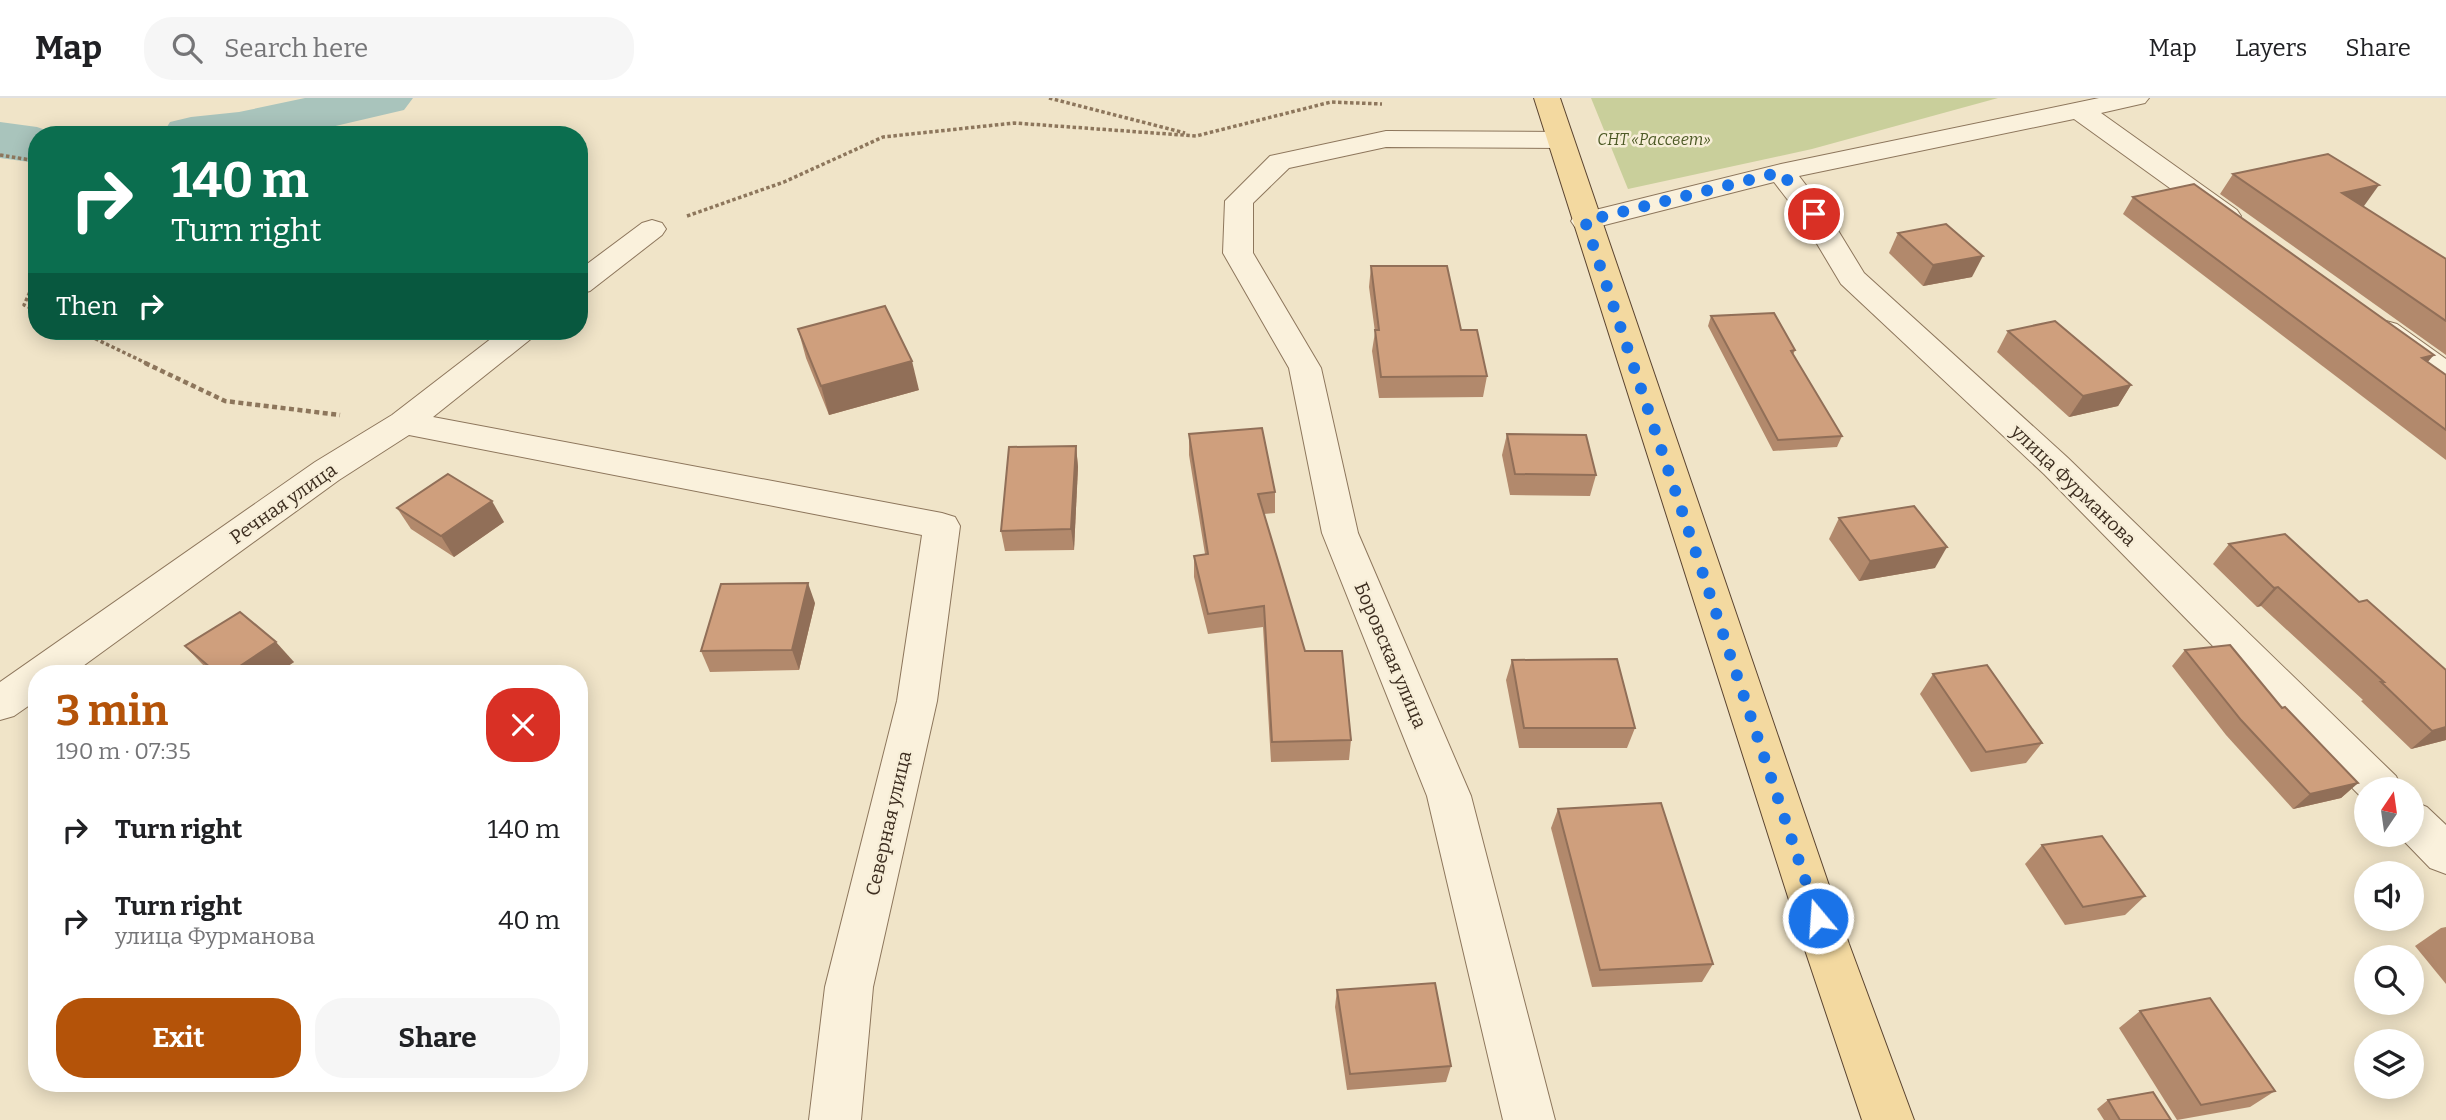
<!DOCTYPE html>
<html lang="en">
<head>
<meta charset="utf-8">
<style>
  body { margin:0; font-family:Bitter,serif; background:#f6f6f6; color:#202124; height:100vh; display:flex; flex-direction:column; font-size:26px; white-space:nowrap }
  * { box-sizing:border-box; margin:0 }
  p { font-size:23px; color:#757577 }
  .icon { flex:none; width:38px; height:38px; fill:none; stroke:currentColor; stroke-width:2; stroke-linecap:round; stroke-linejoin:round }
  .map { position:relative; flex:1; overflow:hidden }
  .panel { position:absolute; left:28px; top:567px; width:560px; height:427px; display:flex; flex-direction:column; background:#fff; border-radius:28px; box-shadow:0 4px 18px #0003 }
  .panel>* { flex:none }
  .hud { position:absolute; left:28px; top:28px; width:560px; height:214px; border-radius:28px; box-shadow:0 4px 18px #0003; background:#0b6e4f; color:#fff; overflow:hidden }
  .needle { width:46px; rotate:13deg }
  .tools { position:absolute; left:2354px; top:679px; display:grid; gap:14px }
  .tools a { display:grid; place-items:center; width:70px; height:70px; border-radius:50%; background:#fff; box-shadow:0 4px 18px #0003; font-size:35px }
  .pin { position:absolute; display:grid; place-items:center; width:60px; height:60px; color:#fff; margin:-30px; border:4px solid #fff; border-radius:50%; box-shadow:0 2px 7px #0007 }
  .me { position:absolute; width:77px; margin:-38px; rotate:342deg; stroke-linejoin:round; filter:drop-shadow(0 0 5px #0008) }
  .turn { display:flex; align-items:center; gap:24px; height:147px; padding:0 28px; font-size:32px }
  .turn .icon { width:91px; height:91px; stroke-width:2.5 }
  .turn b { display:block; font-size:49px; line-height:60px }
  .then { display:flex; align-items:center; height:66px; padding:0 28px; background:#0003; gap:14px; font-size:26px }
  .round { display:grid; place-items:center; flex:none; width:74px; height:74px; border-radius:28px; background:#f6f6f6 }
  .headline { display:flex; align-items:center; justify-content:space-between; height:119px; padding:0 28px }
  h1 { font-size:42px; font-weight:700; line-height:52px; color:#b45309 }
  .action { display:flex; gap:14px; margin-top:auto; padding:14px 28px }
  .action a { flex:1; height:80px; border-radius:28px; background:#b45309; color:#fff; font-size:28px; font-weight:700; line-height:80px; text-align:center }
  .action a+a { background:#f6f6f6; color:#202124 }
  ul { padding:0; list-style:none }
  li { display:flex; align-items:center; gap:21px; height:91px; padding:0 28px }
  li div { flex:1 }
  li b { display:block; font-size:26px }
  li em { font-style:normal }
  header { display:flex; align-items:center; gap:42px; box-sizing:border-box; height:98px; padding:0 35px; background:#fff; border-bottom:2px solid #e0e0e0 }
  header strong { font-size:33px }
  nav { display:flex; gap:38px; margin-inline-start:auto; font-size:24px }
  .search { width:490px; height:63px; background:#f6f6f6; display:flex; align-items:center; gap:18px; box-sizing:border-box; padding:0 24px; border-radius:28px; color:#757577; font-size:26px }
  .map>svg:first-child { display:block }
  .green { fill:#c9cf9b }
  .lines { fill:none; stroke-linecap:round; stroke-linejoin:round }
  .river { fill:#a9c4bc; fill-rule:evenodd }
  .minor-casing { stroke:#8d765c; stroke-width:2 }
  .major-casing { stroke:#5b4430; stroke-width:2 }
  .path-far1 { stroke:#8d765c; stroke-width:3.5; stroke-dasharray:3.5 2.5; stroke-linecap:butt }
  .path { stroke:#8d765c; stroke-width:4.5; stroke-dasharray:5 3.5; stroke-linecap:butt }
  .minor { fill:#faf1dc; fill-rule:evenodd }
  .major { fill:#f3d9a0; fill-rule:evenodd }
  .wall { fill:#b2896c }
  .shaded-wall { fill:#916f58 }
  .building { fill:#cf9f7d; stroke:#916f58; stroke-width:2 }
  .route { stroke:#1a73e8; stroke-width:12; stroke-dasharray:0 21.6 }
  .labels { text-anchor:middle; stroke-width:5; stroke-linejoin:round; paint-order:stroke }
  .far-park-label { font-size:16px; font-style:italic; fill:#4d5a26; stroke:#f7eed8 }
  .street-label { font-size:19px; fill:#3d2e20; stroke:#f7eed8 }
</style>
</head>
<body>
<header>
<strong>Map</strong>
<div class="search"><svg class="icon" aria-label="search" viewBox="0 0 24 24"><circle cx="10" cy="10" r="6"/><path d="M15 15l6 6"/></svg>Search here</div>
<nav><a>Map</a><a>Layers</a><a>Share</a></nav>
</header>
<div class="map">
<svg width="2446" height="1022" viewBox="0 0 2446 1022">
  <rect width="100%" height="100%" fill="#f0e4c8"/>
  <!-- green -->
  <path class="green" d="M1591 0H1998L1812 51 1628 91Z"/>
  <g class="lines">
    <!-- river -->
    <g class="river">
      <path d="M305 0H413L404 12 297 37H162L170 24 191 19 239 14Z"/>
      <path d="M0 24 37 29 60 37H37V65L0 60Z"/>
    </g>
    <defs>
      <g id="minor">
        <path d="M2099 0H2149L2145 5 2101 15 2237 112 2241 118 2237 124 2227 127 2217 124 2074 21 1799 78 1828 116 1864 175 2068 360 2396 678 2402 691H2366V704L2044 376 1841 186 1801 119 1774 84 1585 132 1575 129 1571 123 1575 117 1781 66Z"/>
        <path d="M1386 33 1561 34 1570 36 1574 42 1570 48 1561 50 1386 49 1289 70 1253 105V155L1321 270 1358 435 1471 698 1555 1022H1503L1427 698 1322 435 1289 270 1223 155 1225 103 1270 58Z"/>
        <path d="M652 122 662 125 666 131 662 137 590 193 579 196V172L642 125Z"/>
        <path d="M2386 223 2397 226 2446 261V286L2434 283 2375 240 2370 233 2375 226Z"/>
        <path d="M501 233H537L532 240 433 319 942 415 955 419 960 428 937 603 873 889 861 1022H809L825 889 897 603 922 437 409 337 339 382 72 576H37V602L14 618 0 622V584L315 364 392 317Z"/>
        <path d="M2412 703 2427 709 2446 727V776L2430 770 2398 737H2412Z"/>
      </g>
      <path id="major" d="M1534 0H1560L1849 846 1914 1022H1862L1803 846Z"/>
    </defs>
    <!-- minor casing -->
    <use href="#minor" class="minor-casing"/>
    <!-- major casing -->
    <use href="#major" class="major-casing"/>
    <!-- path-far1 -->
    <g class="path-far1">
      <path d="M1049 0 1185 35"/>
      <path d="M0 57 37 63"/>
      <path d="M687 118 784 84 883 39 1014 25 1196 38 1331 4 1382 6"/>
      <path d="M37 178 24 207 37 213"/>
      <path d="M79 233 148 266"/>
    </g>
    <!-- path -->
    <path class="path" d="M145 265 225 303 340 317"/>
    <!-- minor -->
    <use href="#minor" class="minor"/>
    <!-- major -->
    <use href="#major" class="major"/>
  </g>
  <!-- wall -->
  <g class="wall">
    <path d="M2233 76 2364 108H2362L2446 161V257L2220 96Z"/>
    <path d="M2133 99 2428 264 2446 277V362L2123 116Z"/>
    <path d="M1898 135 1972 179 1923 188 1889 155Z"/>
    <path d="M1371 168 1461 232 1487 278 1483 299 1379 300 1372 253 1375 234 1369 189Z"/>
    <path d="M1711 218 1795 252 1793 257 1842 338 1837 349 1773 353 1708 228Z"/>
    <path d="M798 231 919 292 829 317 806 260Z"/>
    <path d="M2008 233 2131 287 2118 308 2069 319 1997 254Z"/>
    <path d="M1189 336 1275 394V415L1264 416 1305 553 1351 642 1349 662 1271 664 1263 529 1208 536 1194 479V458L1205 456 1189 357Z"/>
    <path d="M1507 336 1596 377 1590 398 1510 397 1502 357Z"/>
    <path d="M1076 348 1078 369 1074 452 1005 453 1001 433Z"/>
    <path d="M397 410 504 424 454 459 411 431Z"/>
    <path d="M1839 420 1935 470 1859 483 1829 441Z"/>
    <path d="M2229 446 2359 504 2446 572V642L2411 651 2361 603 2363 602 2261 508 2257 509 2213 466Z"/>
    <path d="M815 505 799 572 710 574 701 553Z"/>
    <path d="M185 548 294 564 276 576H213L204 568Z"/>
    <path d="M2185 552 2282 610 2358 685 2341 700 2293 711 2226 637 2172 568Z"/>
    <path d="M1512 562 1635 630 1627 650H1519L1506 582Z"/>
    <path d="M1933 576 2042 645 2026 665 1971 674 1920 596Z"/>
    <path d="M1558 711 1713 866 1702 884 1592 889 1551 730Z"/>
    <path d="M2042 747 2145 798 2125 817 2065 827 2025 766Z"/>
    <path d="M2446 829V886L2415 848 2441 830Z"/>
    <path d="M1337 892 1451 968 1446 984 1347 992 1335 909Z"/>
    <path d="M2140 913 2275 993 2250 1009 2177 1022 2119 930Z"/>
    <path d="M2108 1002 2171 1022H2104L2097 1011Z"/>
  </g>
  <!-- shaded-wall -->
  <g class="shaded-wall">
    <path d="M2379 87 2364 108 2327 116 2342 95Z"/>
    <path d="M1983 158 1972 179 1923 188 1933 167Z"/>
    <path d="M2434 257 2418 275 2422 260Z"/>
    <path d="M912 263 919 292 829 317 821 288Z"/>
    <path d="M2131 287 2118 308 2069 319 2083 298Z"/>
    <path d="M1076 348 1078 369 1074 452 1071 431Z"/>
    <path d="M492 403 504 424 454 459 441 438Z"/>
    <path d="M1947 449 1935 470 1859 483 1870 463Z"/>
    <path d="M808 485 815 505 799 572 792 552Z"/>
    <path d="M2278 489 2261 508 2257 509 2274 490Z"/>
    <path d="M276 544 294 564 276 576H228Z"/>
    <path d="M2446 629V642L2411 651 2432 633Z"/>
    <path d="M2358 685 2341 700 2293 711 2310 696Z"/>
  </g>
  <!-- building -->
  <g class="building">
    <path d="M2328 56 2379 87 2342 95 2446 161V223L2233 76Z"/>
    <path d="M2194 86 2434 257 2422 260 2446 277V332L2133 99Z"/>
    <path d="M1946 126 1983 158 1933 167 1898 135Z"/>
    <path d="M1371 168H1447L1461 232H1477L1487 278 1381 279 1375 232H1379Z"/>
    <path d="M885 208 912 263 821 288 798 231Z"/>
    <path d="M1774 215 1795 252 1791 253 1842 338 1778 342 1711 218Z"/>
    <path d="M2055 223 2131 287 2083 298 2008 233Z"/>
    <path d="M1262 330 1275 394 1258 396 1305 553H1342L1351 642 1272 644 1264 508 1208 516 1194 458 1208 456 1189 336Z"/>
    <path d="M1507 336 1586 337 1596 377 1515 376Z"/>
    <path d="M1076 348 1071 431 1001 433 1009 349Z"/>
    <path d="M448 376 492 403 441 438 397 410Z"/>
    <path d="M1914 408 1947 449 1870 463 1839 420Z"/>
    <path d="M2285 436 2359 504 2367 502 2446 572V629L2432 633 2381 584H2384L2278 489 2274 490 2229 446Z"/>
    <path d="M808 485 792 552 701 553 721 486Z"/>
    <path d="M240 514 276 544 228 576H218L185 548Z"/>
    <path d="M2230 547 2282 610 2285 609 2358 685 2310 696 2241 622 2185 552Z"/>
    <path d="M1617 561 1635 630H1524L1512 562Z"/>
    <path d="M1987 567 2042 645 1986 654 1933 576Z"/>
    <path d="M1661 705 1713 866 1600 872 1558 711Z"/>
    <path d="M2102 738 2145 798 2083 809 2042 747Z"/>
    <path d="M1435 885 1451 968 1350 976 1337 892Z"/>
    <path d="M2210 900 2275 993 2201 1007 2140 913Z"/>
    <path d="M2153 994 2171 1022H2120L2108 1002Z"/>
  </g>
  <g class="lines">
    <!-- route -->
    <path class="route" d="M1814 116 1781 74 1585 123 1818 820"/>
  </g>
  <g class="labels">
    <!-- far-park labels -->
    <g class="far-park-label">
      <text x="1654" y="47">СНТ «Рассвет»</text>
    </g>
    <!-- street labels -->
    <g class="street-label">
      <text transform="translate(2074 387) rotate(44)" y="7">улица Фурманова</text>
      <text transform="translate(283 405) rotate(-35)" y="7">Речная улица</text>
      <text transform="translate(1391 557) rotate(67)" y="7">Боровская улица</text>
      <text transform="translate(888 725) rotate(-77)" y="7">Северная улица</text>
    </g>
  </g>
</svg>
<div class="tools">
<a><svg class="needle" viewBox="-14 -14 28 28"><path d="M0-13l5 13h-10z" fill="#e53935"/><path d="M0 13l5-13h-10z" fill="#757577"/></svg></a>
<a><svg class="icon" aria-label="sound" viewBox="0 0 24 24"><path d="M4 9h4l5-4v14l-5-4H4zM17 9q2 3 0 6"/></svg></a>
<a><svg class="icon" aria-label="search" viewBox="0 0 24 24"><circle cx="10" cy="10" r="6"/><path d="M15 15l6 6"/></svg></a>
<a><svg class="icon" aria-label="layers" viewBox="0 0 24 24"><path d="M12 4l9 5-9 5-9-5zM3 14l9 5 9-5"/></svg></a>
</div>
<div class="pin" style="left:1814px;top:116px;background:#d93025"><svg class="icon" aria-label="arrive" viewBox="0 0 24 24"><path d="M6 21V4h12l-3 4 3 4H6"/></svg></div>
<svg class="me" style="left:1818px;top:820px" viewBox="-20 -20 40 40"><circle r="17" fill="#1a73e8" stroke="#fff" stroke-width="3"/><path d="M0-11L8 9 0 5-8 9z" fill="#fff"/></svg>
<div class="hud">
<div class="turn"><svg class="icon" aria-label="right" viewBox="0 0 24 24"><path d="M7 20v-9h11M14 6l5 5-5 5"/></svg><div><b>140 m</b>Turn right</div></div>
<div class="then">Then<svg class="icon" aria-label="right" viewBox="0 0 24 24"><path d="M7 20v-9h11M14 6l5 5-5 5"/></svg></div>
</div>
<section class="panel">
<div class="headline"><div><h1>3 min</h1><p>190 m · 07:35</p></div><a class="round" style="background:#d93025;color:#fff"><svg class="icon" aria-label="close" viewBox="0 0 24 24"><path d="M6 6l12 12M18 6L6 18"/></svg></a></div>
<ul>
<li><svg class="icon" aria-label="right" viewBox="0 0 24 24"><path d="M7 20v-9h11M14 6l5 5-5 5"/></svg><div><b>Turn right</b></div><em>140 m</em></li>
<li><svg class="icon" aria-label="right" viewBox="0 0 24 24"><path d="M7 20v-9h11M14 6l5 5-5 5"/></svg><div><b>Turn right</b><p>улица Фурманова</p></div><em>40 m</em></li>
</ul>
<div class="action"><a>Exit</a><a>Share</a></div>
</section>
</div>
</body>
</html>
